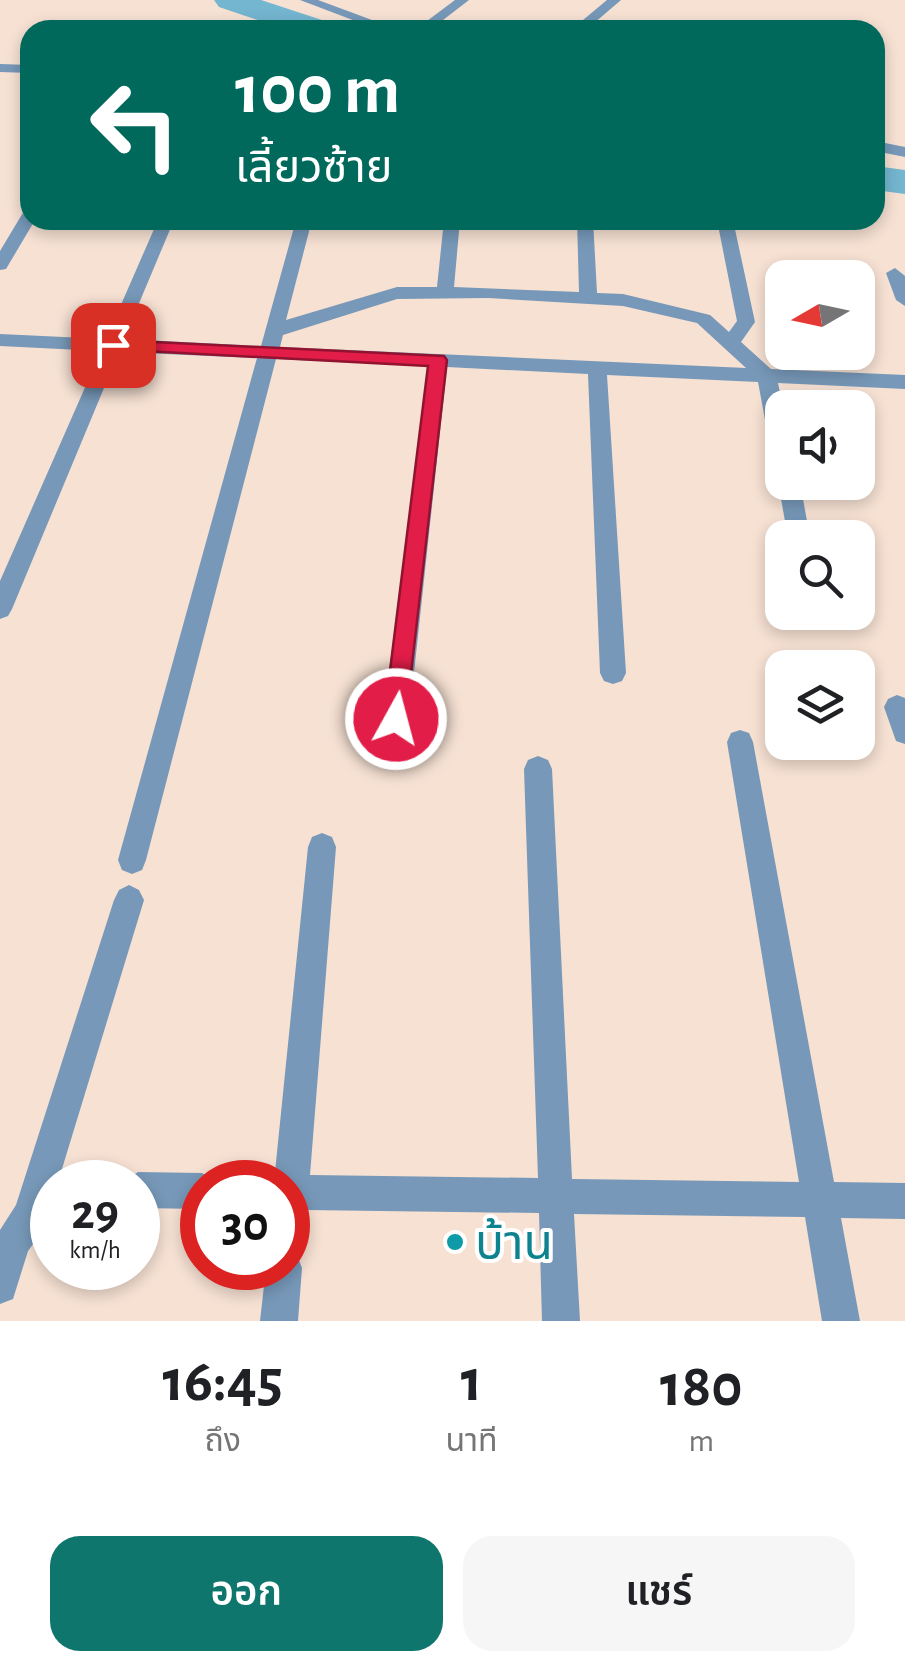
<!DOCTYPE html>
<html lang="th">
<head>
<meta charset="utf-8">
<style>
  body { margin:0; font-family:"Alegreya Sans","Noto Sans Thai",sans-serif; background:#f6f6f6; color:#202124; height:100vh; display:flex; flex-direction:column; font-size:38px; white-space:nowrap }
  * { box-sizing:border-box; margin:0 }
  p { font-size:32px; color:#757577 }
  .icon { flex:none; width:55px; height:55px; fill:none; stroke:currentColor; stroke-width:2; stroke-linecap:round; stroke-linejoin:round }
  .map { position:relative; height:1321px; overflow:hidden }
  .sheet { display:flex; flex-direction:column; background:#fff; flex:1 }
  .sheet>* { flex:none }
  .hud { position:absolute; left:20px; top:20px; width:865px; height:210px; border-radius:30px; box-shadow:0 5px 15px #0003; background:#00695c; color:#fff; overflow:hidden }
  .needle { width:65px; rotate:261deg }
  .buttons { position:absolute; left:765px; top:260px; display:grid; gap:20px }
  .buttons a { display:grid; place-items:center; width:110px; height:110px; border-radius:20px; background:#fff; box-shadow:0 5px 15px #0003; font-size:50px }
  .speed { position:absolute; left:30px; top:1160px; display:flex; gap:20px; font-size:50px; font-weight:700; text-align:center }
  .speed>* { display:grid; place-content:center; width:130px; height:130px; border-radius:50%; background:#fff; box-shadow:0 5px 15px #0003; line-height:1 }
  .speed small { font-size:25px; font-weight:400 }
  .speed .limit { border:15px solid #d22; background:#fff; color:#111 }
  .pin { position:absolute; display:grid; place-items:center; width:85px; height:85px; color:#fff; margin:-42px; border-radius:20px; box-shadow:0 5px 15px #0006 }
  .me { position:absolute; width:110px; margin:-55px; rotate:7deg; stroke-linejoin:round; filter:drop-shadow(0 0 8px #0008) }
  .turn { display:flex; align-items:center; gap:35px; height:210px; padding:0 50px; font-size:45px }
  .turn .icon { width:130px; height:130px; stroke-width:2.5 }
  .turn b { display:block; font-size:70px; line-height:85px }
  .eta { display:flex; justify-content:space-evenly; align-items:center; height:170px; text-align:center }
  .eta b { font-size:60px; font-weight:600; line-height:70px }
  .cta { display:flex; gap:20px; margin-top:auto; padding:20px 50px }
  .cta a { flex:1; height:115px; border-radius:30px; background:#0f766e; color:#fff; font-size:40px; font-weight:600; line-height:115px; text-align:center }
  .cta a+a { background:#f6f6f6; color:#202124 }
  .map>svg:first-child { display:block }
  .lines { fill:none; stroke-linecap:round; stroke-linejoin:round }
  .river { fill:#74b5cf; fill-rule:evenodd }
  .minor { fill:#7798b8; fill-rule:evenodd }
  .route { fill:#e11d48; stroke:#92132f; stroke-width:2.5 }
  .culture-dot { fill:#0f9aa8; stroke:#fff; stroke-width:4 }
  .labels { text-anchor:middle; stroke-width:8; stroke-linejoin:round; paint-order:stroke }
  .near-culture-label { font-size:48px; fill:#0d838f; stroke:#fff; text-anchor:start }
</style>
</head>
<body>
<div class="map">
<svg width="905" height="1321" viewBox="0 0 905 1321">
  <rect width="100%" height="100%" fill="#f6e1d3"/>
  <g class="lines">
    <!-- river -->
    <g class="river">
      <path d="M214 0H261L331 23 335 30H287L219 7Z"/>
      <path d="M875 166 905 170V194L875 190Z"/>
    </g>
    <!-- minor -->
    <g class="minor">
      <path d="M300 0H318L399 30H379Z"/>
      <path d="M455 0H469L430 30H415Z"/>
      <path d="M607 0H621L586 30H571Z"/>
      <path d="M0 64 30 65V73L0 72Z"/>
      <path d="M875 141 905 147V157L875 151Z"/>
      <path d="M30 210V220H35L6 269 0 270V251L24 211Z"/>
      <path d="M158 220H174L124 339 261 346 296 220H312L286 320 397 287H437L444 220H460L454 287 579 292 577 220H593L597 293 623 294 710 315 729 332 737 321 717 220H733L755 322 741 342 771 369 905 375V389L778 383 783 408 782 460 771 452 758 382 607 375 626 673 622 681 613 684 604 681 600 673 588 374 447 367 409 719 405 727 396 731 387 727 383 719 428 366 276 359 146 860 142 870 132 874 122 870 118 860 257 358 119 352 12 609 8 616 0 619V581L101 351 0 346V334L106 339ZM488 298 623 306 697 323 746 368 280 347 283 335 397 299Z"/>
      <path d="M895 268 905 276V306L896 300 886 273Z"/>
      <path d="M782 476V482H800L810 538H788L778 482Z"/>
      <path d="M802 612H826L827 616 824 623H806Z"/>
      <path d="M897 695 905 698V744L896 741 884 707 888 699Z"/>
      <path d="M740 730 749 733 753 742 834 1182 905 1183V1219L841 1218 860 1321H822L805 1217 574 1214 580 1321H542L539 1213 307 1210 301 1239 288 1244V1182H274L308 847 312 837 322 833 332 837 336 847 310 1175 538 1178 524 769 528 760 538 756 548 760 552 769 572 1179 799 1182 727 742 731 733Z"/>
      <path d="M129 885 139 890 144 900 58 1182H52V1219L28 1251 13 1299 0 1304V1230L16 1205 114 900 119 890Z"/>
      <path d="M138 1172 202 1173 216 1182H202V1209L138 1208V1182H124Z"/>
      <path d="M288 1251 297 1255 302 1268 298 1321H260L266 1268H288Z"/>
    </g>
  </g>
  <!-- route -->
  <path class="route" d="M113 340 444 356 447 360 405 726 396 729 388 726 384 719 428 366 107 349V341Z"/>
  <!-- markers -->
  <circle class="culture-dot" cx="455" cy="1242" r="10"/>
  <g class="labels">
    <!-- near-culture labels -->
    <g class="near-culture-label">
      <text x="475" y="1259">บ้าน</text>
    </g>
  </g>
</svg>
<div class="buttons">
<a><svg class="needle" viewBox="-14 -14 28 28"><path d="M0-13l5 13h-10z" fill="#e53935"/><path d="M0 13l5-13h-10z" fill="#757577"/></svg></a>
<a><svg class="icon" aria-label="sound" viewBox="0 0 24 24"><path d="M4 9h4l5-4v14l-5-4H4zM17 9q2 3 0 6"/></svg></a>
<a><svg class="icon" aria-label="search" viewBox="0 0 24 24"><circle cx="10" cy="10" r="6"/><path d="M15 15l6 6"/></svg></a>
<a><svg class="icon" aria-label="layers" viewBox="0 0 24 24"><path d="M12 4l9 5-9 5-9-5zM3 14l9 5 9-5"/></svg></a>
</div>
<div class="speed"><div>29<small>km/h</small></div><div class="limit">30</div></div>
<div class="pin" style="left:113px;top:345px;background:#d93025"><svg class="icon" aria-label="arrive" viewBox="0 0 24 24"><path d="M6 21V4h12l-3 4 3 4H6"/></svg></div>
<svg class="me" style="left:396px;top:719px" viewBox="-20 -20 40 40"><circle r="17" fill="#e11d48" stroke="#fff" stroke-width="3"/><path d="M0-11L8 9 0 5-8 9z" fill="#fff"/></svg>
<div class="hud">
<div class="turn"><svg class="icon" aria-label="left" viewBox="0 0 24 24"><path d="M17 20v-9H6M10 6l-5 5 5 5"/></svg><div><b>100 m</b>เลี้ยวซ้าย</div></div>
</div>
</div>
<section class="sheet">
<div class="eta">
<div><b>16:45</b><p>ถึง</p></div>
<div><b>1</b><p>นาที</p></div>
<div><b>180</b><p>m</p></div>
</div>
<div class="cta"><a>ออก</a><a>แชร์</a></div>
</section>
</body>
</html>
